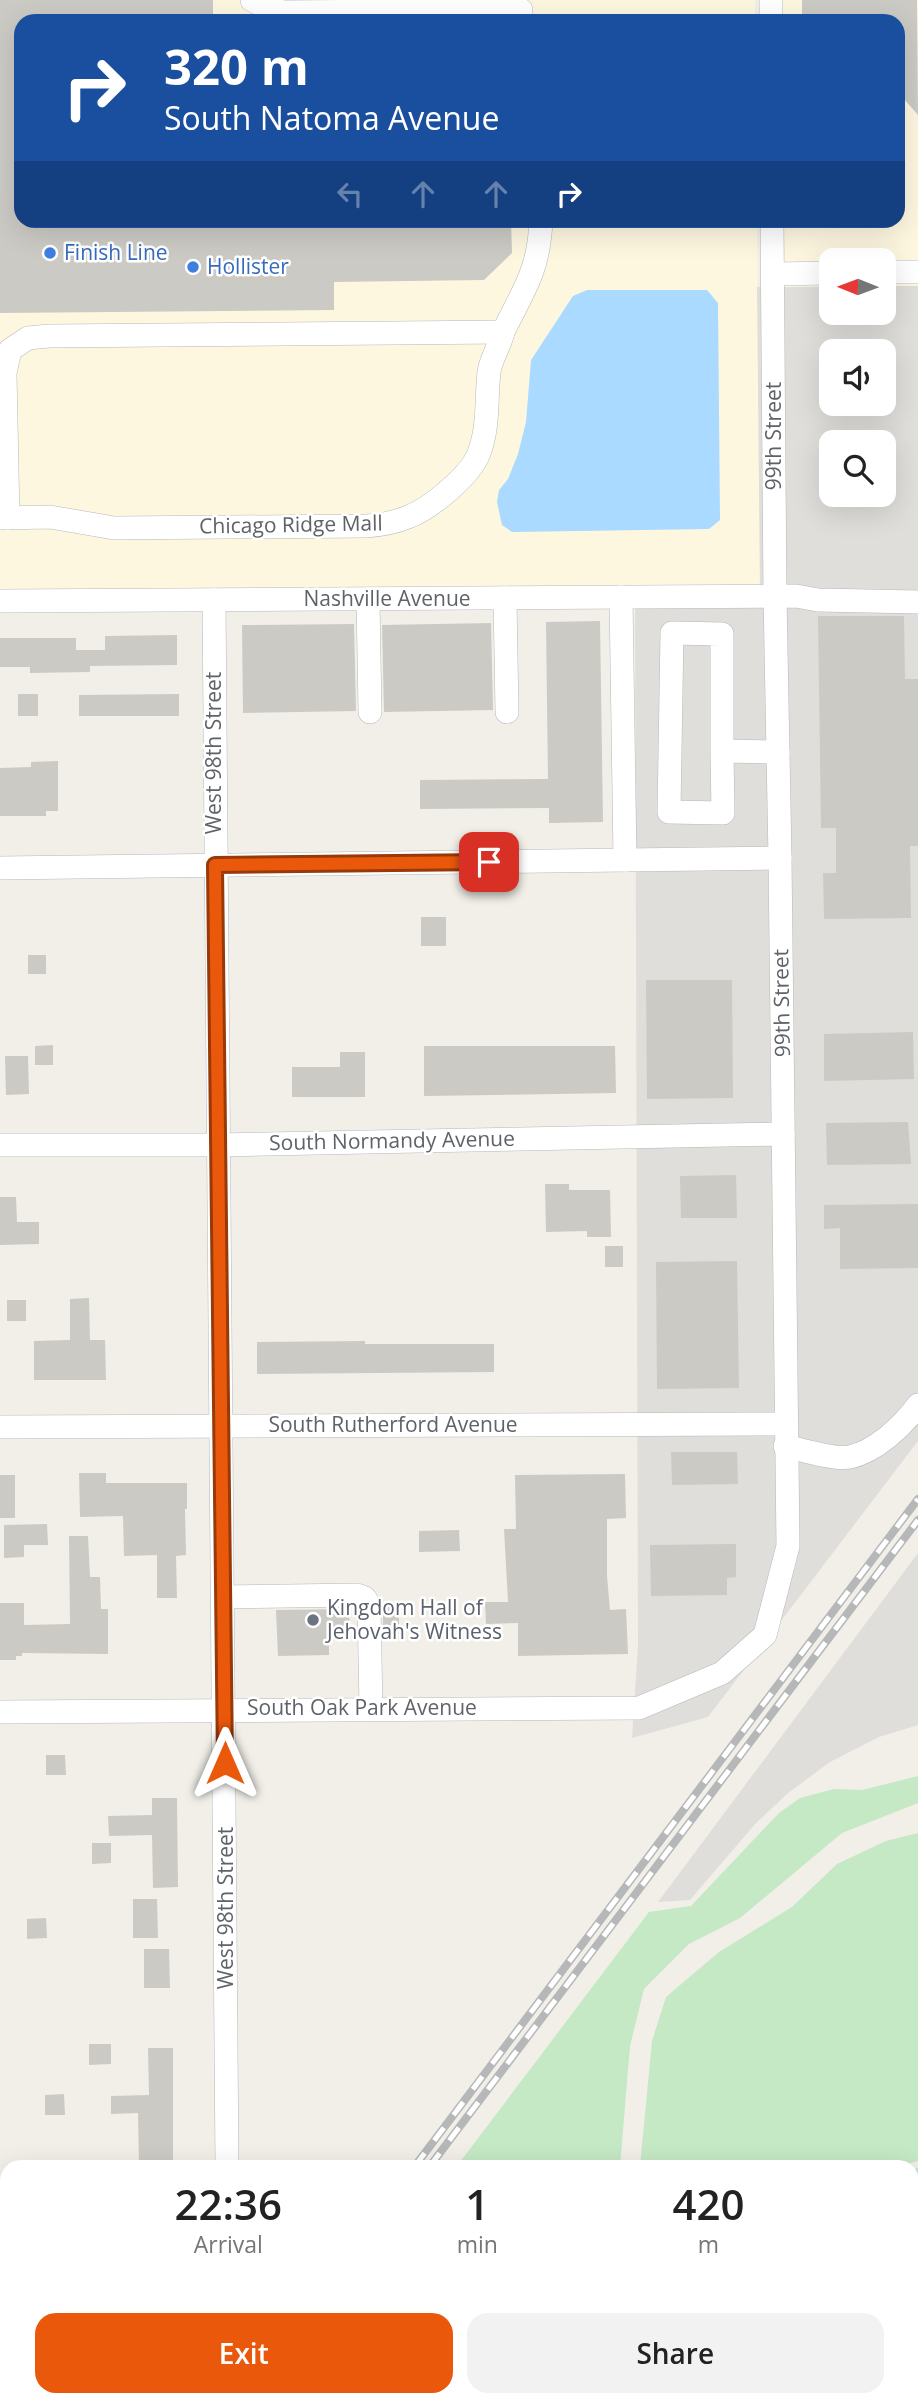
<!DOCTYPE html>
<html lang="en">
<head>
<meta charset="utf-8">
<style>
  body { margin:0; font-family:"Open Sans",sans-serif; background:#f2f2f2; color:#222; height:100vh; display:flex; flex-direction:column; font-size:26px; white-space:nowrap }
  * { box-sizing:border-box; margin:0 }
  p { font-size:23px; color:#767676 }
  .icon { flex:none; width:38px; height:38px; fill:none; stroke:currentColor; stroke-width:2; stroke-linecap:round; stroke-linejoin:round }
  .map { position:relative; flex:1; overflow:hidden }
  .details { position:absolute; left:0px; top:2160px; width:919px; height:247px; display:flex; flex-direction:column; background:#fff; border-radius:21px 21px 0 0; box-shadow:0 7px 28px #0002 }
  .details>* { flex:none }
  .hud { position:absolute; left:14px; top:14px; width:891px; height:214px; border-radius:21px; box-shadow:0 7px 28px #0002; background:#1a4fa0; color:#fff; overflow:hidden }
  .needle { width:46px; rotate:271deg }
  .fabs { position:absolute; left:819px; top:248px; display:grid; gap:14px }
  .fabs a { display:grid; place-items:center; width:77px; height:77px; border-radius:14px; background:#fff; box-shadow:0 7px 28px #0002; font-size:35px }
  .pin { position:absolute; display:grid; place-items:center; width:60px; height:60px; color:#fff; margin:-30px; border-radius:14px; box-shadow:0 4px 10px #0006 }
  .me { position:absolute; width:77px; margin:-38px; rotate:0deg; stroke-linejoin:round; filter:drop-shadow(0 0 5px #0008) }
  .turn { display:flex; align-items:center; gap:24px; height:147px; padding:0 35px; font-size:32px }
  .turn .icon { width:91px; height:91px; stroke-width:2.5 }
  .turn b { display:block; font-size:49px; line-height:60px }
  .lanes { display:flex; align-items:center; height:66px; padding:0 35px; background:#0003; justify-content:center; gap:35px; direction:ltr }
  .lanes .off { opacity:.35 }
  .eta { display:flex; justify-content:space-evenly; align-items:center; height:119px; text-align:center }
  .eta b { font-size:42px; font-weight:600; line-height:49px }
  .primary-button { display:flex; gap:14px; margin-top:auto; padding:14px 35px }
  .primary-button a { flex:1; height:80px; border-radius:21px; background:#ea580c; color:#fff; font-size:28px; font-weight:600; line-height:80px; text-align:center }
  .primary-button a+a { background:#f2f2f2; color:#222 }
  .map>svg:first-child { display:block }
  .commercial { fill:#fef7e0 }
  .industrial { fill:#e0deda; fill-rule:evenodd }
  .green { fill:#c5e8c5 }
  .water { fill:#aadaff }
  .building { fill:#cccac5 }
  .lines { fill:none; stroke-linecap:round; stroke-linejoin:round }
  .minor-casing { stroke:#b5b8bc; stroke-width:24 }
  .minor { stroke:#fff; stroke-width:23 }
  .rail-casing { stroke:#b6b7b8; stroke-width:8 }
  .rail { stroke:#fff; stroke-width:5; stroke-dasharray:16; stroke-linecap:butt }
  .route-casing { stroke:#983908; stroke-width:18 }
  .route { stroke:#ea580c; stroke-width:12 }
  .shop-dot { fill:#3f7fe0; stroke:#fff; stroke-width:2.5 }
  .worship-dot { fill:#6b7280; stroke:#fff; stroke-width:2.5 }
  .labels { text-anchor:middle; stroke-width:5; stroke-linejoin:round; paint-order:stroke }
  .shop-label { font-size:21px; fill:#366cbe; stroke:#fff; text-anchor:start }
  .street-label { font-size:21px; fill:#5f6368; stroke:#fff }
  .worship-label { font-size:21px; fill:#5b616d; stroke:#fff; text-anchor:start }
</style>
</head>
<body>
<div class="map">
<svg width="918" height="2405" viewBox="0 0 918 2405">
  <rect width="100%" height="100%" fill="#f1efe8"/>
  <!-- commercial -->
  <g class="commercial">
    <path d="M0 0H755V21H21V220L757 221 760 590 0 593Z"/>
    <path d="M782 0H918V286H884V261H831V286L785 287 784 221 898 220V21H782Z"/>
  </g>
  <!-- industrial -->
  <g class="industrial">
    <path d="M884 286H918V1441L708 1717 632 1738 638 1646 635 590 760 589 757 287H831V313H884ZM831 352H884V404H831ZM831 443H884V495H831Z"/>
    <path d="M918 1553V1725L879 1737 830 1762 788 1793 756 1823 690 1900 658 1902Z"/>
    <path d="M912 2276H918V2405H279L282 2399H912Z"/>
  </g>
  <!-- green -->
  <g class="green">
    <path d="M918 1776V1803L842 1833 740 1918 689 1944 644 1989 630 2046 620 2166H457L649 1912 691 1906 779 1813 800 1798 834 1789 862 1790Z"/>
    <path d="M918 1833V2161L898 2166H640L652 2041 666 1997 719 1952 792 1907 837 1864 886 1841Z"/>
    <path d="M918 2168V2270L912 2271V2170Z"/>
  </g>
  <!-- water -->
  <path class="water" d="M587 290H707L718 303 720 520 709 529 512 532 502 525 497 502 499 490 508 479 518 454 526 422 531 360 573 296Z"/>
  <!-- building -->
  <g class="building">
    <path d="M0 0H213V17L132 18V21H21V220H511L512 253 484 280 334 282V310L0 313Z"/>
    <path d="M802 0H917L918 115 898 92V21H802Z"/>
    <path d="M818 616H904L905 679H918V846H910L911 918 824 919 823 873H836V828H821Z"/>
    <path d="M600 621 603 822 549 823V808L420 809V780L548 779 546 622Z"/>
    <path d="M491 623 493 710 384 712 382 625Z"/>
    <path d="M354 624 356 711 243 713 242 625Z"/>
    <path d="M177 635V665L90 666V672L30 673V667H0V638H76V650H105V636Z"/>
    <rect x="18" y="694" width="20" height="22"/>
    <path d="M179 694V716H79V695Z"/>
    <path d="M58 761V811H46V816H0V768L31 767V762Z"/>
    <rect x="421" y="917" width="25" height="29"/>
    <rect x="28" y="955" width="18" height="19"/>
    <path d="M646 980H732L733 1098 647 1099Z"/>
    <path d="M913 1032 914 1079 824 1081V1034Z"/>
    <path d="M53 1045V1065H35V1046Z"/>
    <path d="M424 1046H615L616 1093 424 1096Z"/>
    <path d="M340 1052H365V1097H292V1067H340Z"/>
    <path d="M5 1056H28L29 1094 6 1095Z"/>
    <path d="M908 1122 911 1164 827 1165 826 1123Z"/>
    <path d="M736 1175 737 1218H681L680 1176Z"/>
    <path d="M545 1184H569V1190H610L611 1237H587V1231L546 1232Z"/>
    <path d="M0 1197H16L17 1222H39V1244L0 1245Z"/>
    <path d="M918 1204V1268L840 1269V1228L824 1229V1205Z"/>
    <rect x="605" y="1246" width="18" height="21"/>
    <path d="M737 1261 739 1388 657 1389 656 1262Z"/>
    <path d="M89 1298 90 1340H105L106 1380H34V1341L70 1340V1299Z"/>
    <rect x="7" y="1300" width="19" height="21"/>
    <path d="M365 1341V1344H494V1372L257 1374V1342Z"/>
    <path d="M671 1452H737L738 1484 672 1485Z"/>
    <path d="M79 1473H106V1483H187V1509H185L186 1555 176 1556 177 1598H157V1555L124 1556 123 1516 80 1517Z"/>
    <path d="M625 1474 626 1518 607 1519V1576L610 1610 626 1609 628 1654 518 1656V1623L486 1624 485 1602H508L504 1529H516L515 1475Z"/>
    <rect x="0" y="1475" width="15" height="43"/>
    <path d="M47 1524 48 1545H24V1557L4 1558V1525Z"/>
    <path d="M459 1530 460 1551 419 1552V1531Z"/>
    <path d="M69 1536H88L90 1577H100L101 1609H108V1654L22 1653V1656H16V1660H0V1603H24V1625L70 1624Z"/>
    <path d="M736 1544V1577L727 1578V1595L651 1596 650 1545Z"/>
    <rect x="383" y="1604" width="16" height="21"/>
    <path d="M349 1609 350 1635 329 1636V1655L278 1656 276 1610Z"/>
    <path d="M46 1755H65L66 1775H46Z"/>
    <path d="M152 1798H177L178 1887 153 1888 152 1835 109 1836 108 1816 152 1815Z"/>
    <path d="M92 1843H111V1863L92 1864Z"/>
    <path d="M133 1899H157L158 1938H133Z"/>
    <path d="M46 1918 47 1938 27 1939V1919Z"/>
    <path d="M144 1949H169L170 1988H144Z"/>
    <path d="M89 2044H111V2064L89 2065Z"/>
    <path d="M148 2048H173V2166H139L138 2113 111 2114V2096L149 2095Z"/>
    <path d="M64 2094 65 2115H45V2095Z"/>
  </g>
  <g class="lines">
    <defs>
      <g id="minor">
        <path d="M252 0 269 9 284 12 521 10"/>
        <path d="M771 0V21"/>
        <path d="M884 272H918"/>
        <path d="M773 274 831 273"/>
        <path d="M0 518 50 517 114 528 366 526C381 525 394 523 408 517 430 509 471 475 479 453 489 427 486 399 489 372 491 358 500 346 503 332 524 289 539 271 541 220"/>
        <path d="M8 518 5 373 10 350 28 338 49 336 503 332"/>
        <path d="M621 597 625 860"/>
        <path d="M505 598 507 712"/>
        <path d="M368 599 370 712"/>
        <path d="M214 600 227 2166"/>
        <path d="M0 601 796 596 818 600 918 602"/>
        <path d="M722 751V634L672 633 669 812 723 813 722 751 778 752"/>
        <path d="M0 868 780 858"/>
        <path d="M0 1145H219L783 1134"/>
        <path d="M0 1427 786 1424"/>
        <path d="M785 1446C801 1450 835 1460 850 1457 876 1451 903 1426 918 1405"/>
        <path d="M224 1597 357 1595 365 1598 369 1606 371 1708"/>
        <path d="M0 1712 639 1708 722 1673 765 1635 788 1546 780 858 775 596 772 220"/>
        <path d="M0 2217 7 2216"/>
        <path d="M912 2299H918"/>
        <path d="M813 2399V2405"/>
        <path d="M868 2399 869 2405"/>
        <path d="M498 2405V2399"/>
      </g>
    </defs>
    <!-- minor casing -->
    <use href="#minor" class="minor-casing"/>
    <!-- minor -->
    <use href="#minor" class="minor"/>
    <defs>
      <g id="rail">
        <path d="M415 2166 918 1499"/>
        <path d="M430 2166 918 1520"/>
        <path d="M236 2405 240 2399"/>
        <path d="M251 2405 255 2399"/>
      </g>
    </defs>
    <!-- rail casing -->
    <use href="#rail" class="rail-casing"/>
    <!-- rail -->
    <use href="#rail" class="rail"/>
  </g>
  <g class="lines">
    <defs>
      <path id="route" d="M225 1763 215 865 489 862"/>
    </defs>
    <!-- route casing -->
    <use href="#route" class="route-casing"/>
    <!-- route -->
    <use href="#route" class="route"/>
  </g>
  <!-- markers -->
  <g class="shop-dot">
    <circle cx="50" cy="253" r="7"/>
    <circle cx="193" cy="267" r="7"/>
  </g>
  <circle class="worship-dot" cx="313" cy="1620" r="7"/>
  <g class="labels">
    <!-- shop labels -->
    <g class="shop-label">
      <text x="64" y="260">Finish Line</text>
      <text x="207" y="274">Hollister</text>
    </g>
    <!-- street labels -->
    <g class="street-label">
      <text transform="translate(774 436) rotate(-90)" y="7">99th Street</text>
      <text transform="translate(291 525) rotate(-1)" y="7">Chicago Ridge Mall</text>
      <text x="387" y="606">Nashville Avenue</text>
      <text transform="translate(214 753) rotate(-90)" y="7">West 98th Street</text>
      <text transform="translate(782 1003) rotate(-91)" y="7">99th Street</text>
      <text transform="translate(392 1141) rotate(-1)" y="7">South Normandy Avenue</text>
      <text x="393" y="1432">South Rutherford Avenue</text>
      <text x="362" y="1715">South Oak Park Avenue</text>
      <text transform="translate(226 1908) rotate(-90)" y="7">West 98th Street</text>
    </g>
    <!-- worship labels -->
    <g class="worship-label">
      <text x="327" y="1615">Kingdom Hall of<tspan x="327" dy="24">Jehovah's Witness</tspan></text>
    </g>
  </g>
</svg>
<div class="fabs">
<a><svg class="needle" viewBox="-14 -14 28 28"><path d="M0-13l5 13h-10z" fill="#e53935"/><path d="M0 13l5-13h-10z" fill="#767676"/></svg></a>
<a><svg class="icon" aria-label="sound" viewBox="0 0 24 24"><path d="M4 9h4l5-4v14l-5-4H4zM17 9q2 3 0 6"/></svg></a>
<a><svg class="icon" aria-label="search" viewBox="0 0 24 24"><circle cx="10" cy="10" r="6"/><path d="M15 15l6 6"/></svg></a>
</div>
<div class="pin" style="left:489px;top:862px;background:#d93025"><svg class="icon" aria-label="arrive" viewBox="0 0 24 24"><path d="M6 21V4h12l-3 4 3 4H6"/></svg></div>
<svg class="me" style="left:225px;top:1763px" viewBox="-20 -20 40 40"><path d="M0-17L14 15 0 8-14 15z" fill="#ea580c" stroke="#fff" stroke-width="4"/></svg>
<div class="hud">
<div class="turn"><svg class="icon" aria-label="right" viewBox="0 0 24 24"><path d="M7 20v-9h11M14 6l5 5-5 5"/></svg><div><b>320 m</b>South Natoma Avenue</div></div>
<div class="lanes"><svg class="icon off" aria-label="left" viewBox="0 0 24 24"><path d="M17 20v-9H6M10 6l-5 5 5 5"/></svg><svg class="icon off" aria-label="ahead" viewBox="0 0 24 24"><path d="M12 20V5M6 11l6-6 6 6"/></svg><svg class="icon off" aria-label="ahead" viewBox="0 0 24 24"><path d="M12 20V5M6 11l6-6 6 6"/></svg><svg class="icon" aria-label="right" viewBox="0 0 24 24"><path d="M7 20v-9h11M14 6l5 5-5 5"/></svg></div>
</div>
<section class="details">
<div class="eta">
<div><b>22:36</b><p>Arrival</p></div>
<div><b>1</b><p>min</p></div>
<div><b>420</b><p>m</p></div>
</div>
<div class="primary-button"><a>Exit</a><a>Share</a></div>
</section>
</div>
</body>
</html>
